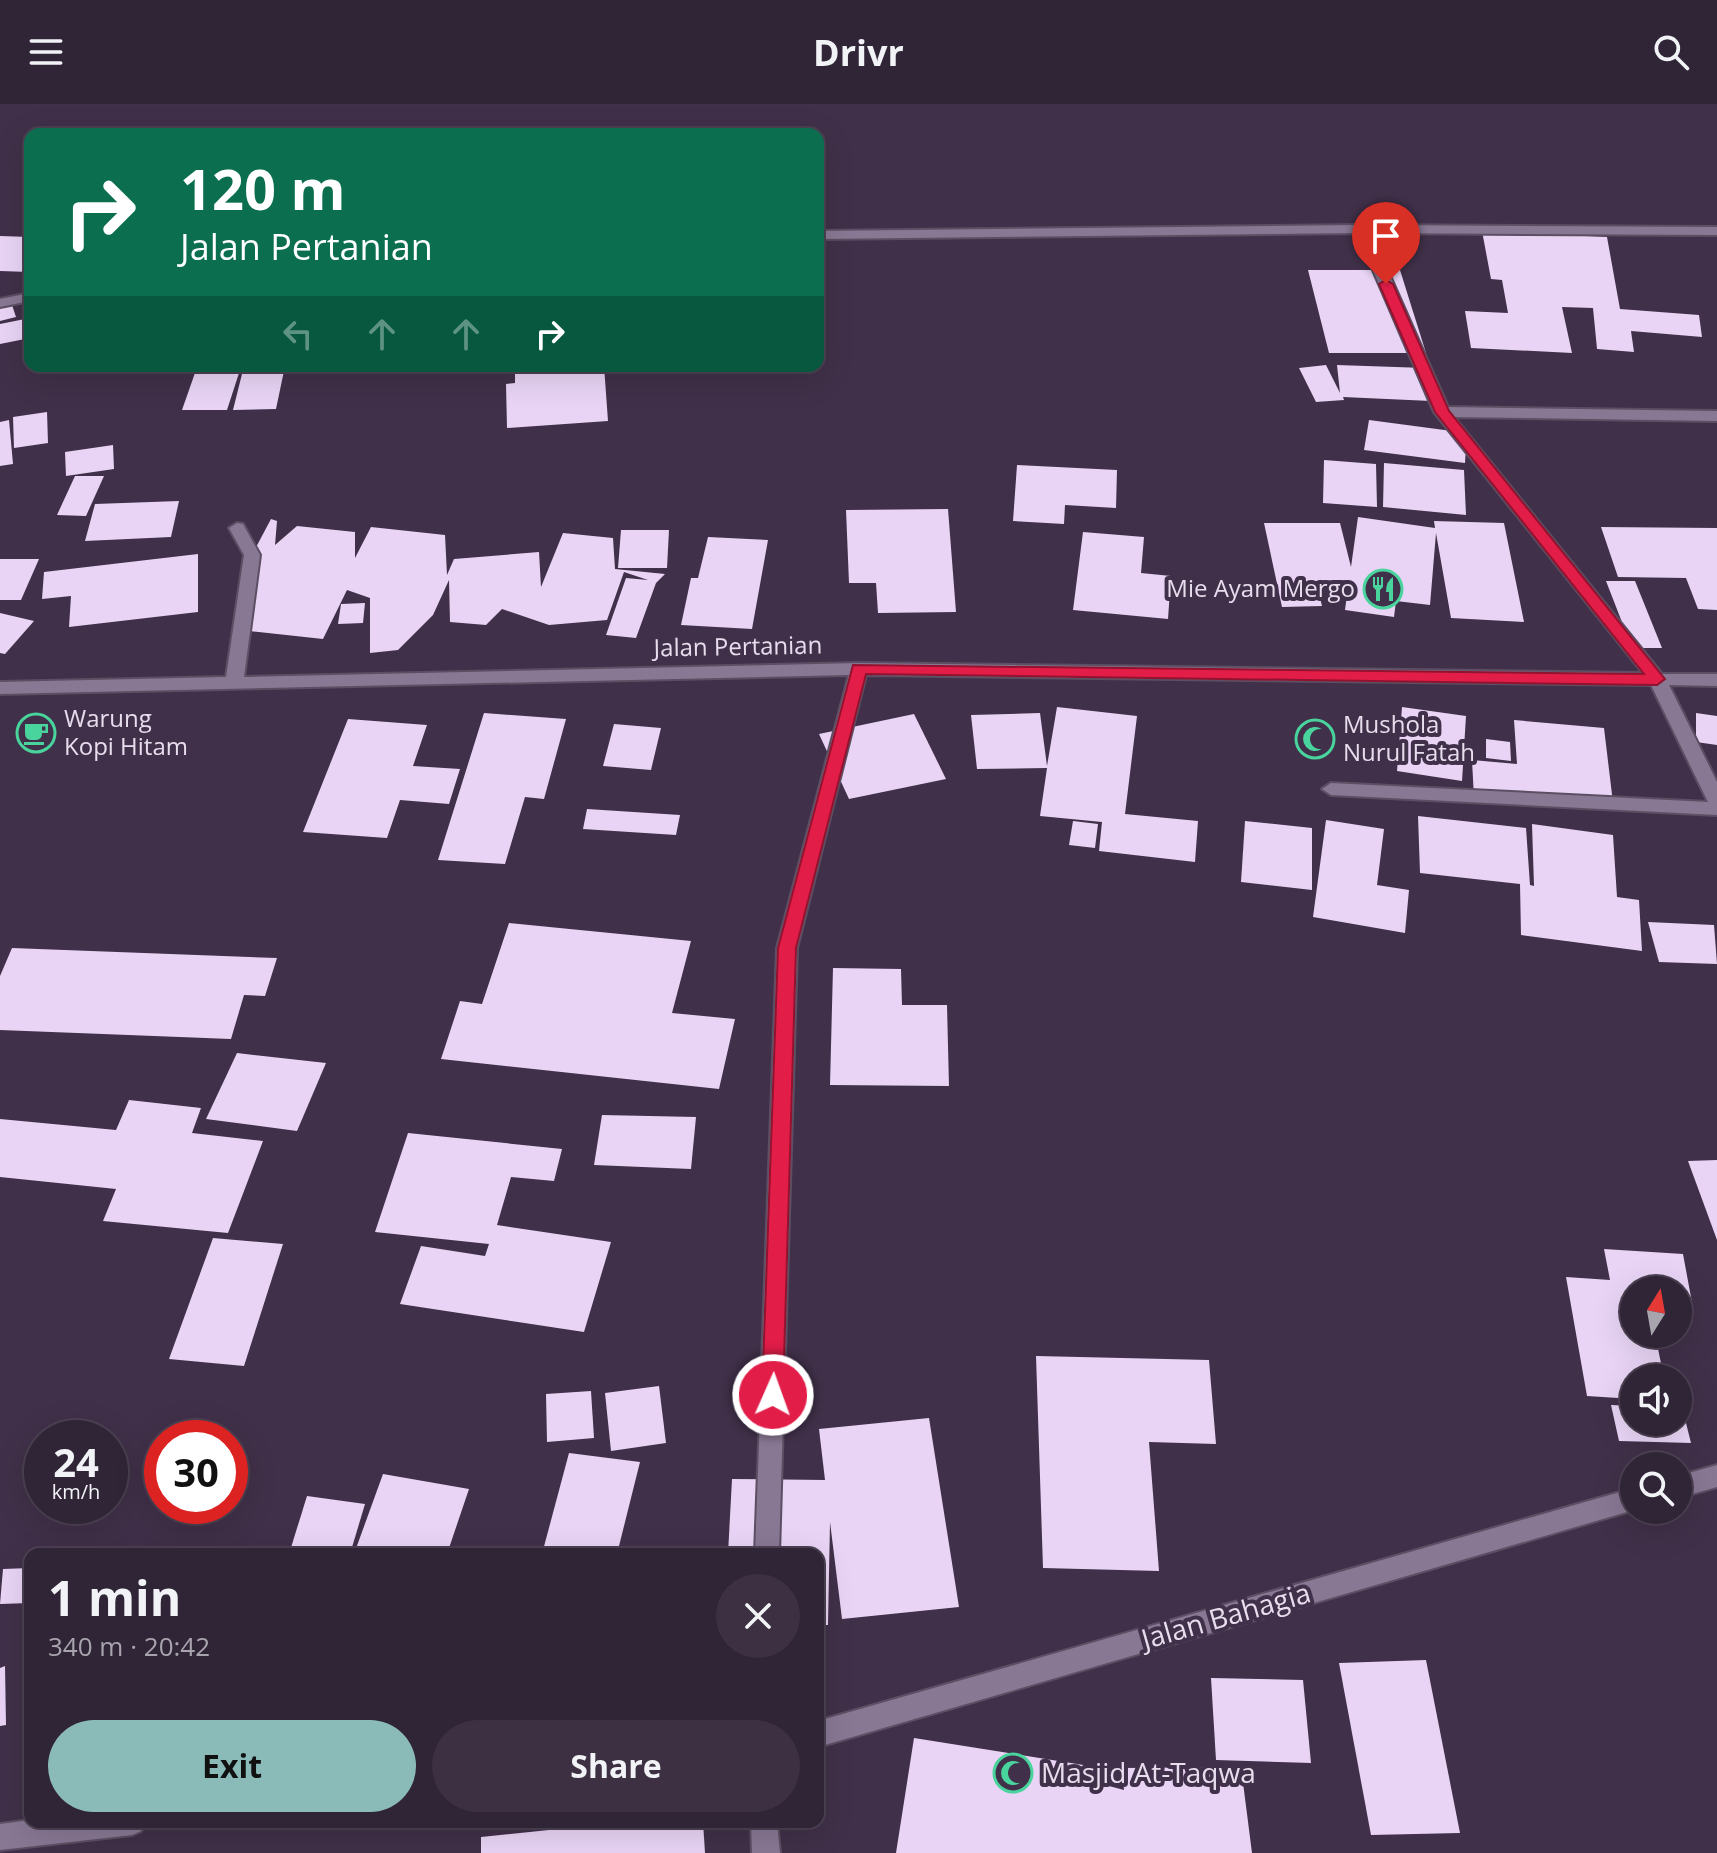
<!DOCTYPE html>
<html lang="en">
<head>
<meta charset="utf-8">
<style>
  body { margin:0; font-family:"Open Sans",sans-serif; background:#3c3042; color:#f1f3f6; height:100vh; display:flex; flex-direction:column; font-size:30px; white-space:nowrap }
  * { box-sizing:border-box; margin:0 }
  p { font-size:26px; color:#a8a4ad }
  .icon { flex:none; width:44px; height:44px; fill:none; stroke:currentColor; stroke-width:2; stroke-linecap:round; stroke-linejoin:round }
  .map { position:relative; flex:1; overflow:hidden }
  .panel { position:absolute; left:24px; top:1444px; width:800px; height:280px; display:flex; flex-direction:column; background:#302437; border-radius:16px; box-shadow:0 8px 32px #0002,0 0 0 2px #4b4152 }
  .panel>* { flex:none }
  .guide { position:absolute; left:24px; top:24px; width:800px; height:244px; border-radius:16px; box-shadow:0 8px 32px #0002,0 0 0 2px #4b4152; background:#0b6e4f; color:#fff; overflow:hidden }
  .needle { width:52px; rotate:11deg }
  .controls { position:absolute; left:1620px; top:1172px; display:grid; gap:16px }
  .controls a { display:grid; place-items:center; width:72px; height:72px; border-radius:50%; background:#302437; box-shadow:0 8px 32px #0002,0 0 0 2px #4b4152; font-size:40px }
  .speed { position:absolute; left:24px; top:1316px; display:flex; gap:16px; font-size:40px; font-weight:700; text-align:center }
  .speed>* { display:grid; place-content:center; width:104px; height:104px; border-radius:50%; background:#302437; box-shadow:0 8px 32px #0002,0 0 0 2px #4b4152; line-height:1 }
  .speed small { font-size:20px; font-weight:400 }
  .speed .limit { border:12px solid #d22; background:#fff; color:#111 }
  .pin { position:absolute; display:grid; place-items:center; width:68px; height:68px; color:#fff; margin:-82px -34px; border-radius:50% 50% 50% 0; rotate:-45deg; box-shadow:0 0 8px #0007 }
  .pin .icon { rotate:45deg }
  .me { position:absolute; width:88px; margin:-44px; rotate:2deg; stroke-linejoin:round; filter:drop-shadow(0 0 6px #0008) }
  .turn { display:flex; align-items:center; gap:28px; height:168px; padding:0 24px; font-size:36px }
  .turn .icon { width:104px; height:104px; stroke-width:2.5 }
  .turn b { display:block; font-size:56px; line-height:68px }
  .lanes { display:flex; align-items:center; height:76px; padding:0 24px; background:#0003; justify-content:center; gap:40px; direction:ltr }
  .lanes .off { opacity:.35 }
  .round { display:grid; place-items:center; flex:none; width:84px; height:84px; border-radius:42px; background:#3c3042 }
  .headline { display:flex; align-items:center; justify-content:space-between; height:136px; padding:0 24px }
  h1 { font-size:48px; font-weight:700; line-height:60px }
  .primary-button { display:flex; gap:16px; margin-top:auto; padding:16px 24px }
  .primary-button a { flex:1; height:92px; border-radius:48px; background:#8bbbb9; color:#111; font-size:32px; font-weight:700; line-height:92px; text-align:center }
  .primary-button a+a { background:#3c3042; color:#f1f3f6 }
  header { display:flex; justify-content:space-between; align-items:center; height:104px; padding:0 24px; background:#302437; font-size:36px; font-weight:700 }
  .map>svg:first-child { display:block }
  .building { fill:#e9d4f5 }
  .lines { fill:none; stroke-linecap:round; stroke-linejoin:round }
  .minor-casing { stroke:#5c4f63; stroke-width:4 }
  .minor { fill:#897894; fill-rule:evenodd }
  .route { fill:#e11d48; stroke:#92132f; stroke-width:2 }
  .labels { text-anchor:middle; stroke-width:8; stroke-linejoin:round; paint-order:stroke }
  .poi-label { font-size:24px; fill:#e7dded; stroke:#403049; text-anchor:start }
  .street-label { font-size:24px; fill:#e7dded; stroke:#403049 }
  .near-street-label { font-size:28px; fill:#e7dded; stroke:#403049 }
  .near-poi-label { font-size:28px; fill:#e7dded; stroke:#403049; text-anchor:start }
</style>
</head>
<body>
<header><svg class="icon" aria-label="menu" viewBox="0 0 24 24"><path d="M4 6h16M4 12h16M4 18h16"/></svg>Drivr<svg class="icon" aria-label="search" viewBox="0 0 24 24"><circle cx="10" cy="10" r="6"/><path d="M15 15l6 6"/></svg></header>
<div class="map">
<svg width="1717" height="1749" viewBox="0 0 1717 1749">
  <rect width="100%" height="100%" fill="#403049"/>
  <!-- building -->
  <g class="building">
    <path d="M1482 127 1607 133 1620 205 1699 211 1702 233 1631 227 1634 248 1597 245 1593 204 1562 203 1572 249 1471 244 1465 207 1508 209 1502 176 1491 175Z"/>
    <path d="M0 132 30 133 29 168 0 167Z"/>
    <path d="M1308 166H1400L1426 249H1329Z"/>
    <path d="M10 195 16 213 0 217V197Z"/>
    <path d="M30 214V234L0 240V220Z"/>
    <path d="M1326 261 1340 289 1337 261 1425 264 1431 297 1343 293 1344 296 1316 298 1299 264Z"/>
    <path d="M244 262H285L276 305 233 306Z"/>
    <path d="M515 262H604L608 317 507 324 506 280 515 279Z"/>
    <path d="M196 266H240L227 306H182Z"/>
    <path d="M47 308 48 339 14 344 13 313Z"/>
    <path d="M9 316 13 360 0 362V318Z"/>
    <path d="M1369 316 1467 329 1465 359 1364 346Z"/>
    <path d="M113 341 114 365 66 372 65 348Z"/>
    <path d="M1324 356 1376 360 1377 403 1323 399Z"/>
    <path d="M1384 359 1464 366 1466 411 1383 403Z"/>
    <path d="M1017 361 1117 366 1116 404 1065 401 1064 420 1013 417Z"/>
    <path d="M75 372H104L86 412 57 411Z"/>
    <path d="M179 397 171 433 85 437 95 400Z"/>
    <path d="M948 405 956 508 878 509 876 479H849L846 406Z"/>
    <path d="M1358 413 1435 424 1434 417 1504 419 1524 518 1451 514 1436 429 1430 501 1396 497 1394 513 1345 506 1349 476 1316 477 1322 502 1282 503 1264 419H1340L1351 463Z"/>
    <path d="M271 415 277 417 275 441 297 422 355 428V454L371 423 445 431 447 471 454 455 539 448 541 483 563 429 613 434 615 465 665 470 656 479 636 534 606 531 626 474 648 476 624 468 607 516 549 521 502 505 486 521 450 518 449 476 433 511 398 546 370 549V494L347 486 323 535 249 527 254 447Z"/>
    <path d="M1601 423 1717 424V506L1698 505 1686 474 1618 473Z"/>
    <path d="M621 426H669L667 464H618Z"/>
    <path d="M1083 428 1144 433 1141 469 1171 472 1168 515 1073 506Z"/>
    <path d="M708 433 768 436 752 525 681 521 691 474H698Z"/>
    <path d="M198 450V508L69 523 71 492 42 495 44 468Z"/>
    <path d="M0 455H39L21 496H0Z"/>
    <path d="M1606 477H1635L1662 544H1632Z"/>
    <path d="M365 499 363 519 338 520 341 500Z"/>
    <path d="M0 509 34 517 5 550 0 549Z"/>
    <path d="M1057 603 1137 612 1125 710 1198 717 1195 758 1099 747 1102 718 1040 712 1047 664 977 665 971 611 1040 609 1047 662Z"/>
    <path d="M1402 603 1466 612 1462 677 1397 667Z"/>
    <path d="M484 609 566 615 544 695 525 693 505 760 438 756Z"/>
    <path d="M1696 609 1717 612V641L1696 638Z"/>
    <path d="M914 610 946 675 849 695 819 630Z"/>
    <path d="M348 615 427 621 413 662 460 665 449 700 400 696 387 734 303 728Z"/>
    <path d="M1514 616 1604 624 1614 707 1474 694 1472 656 1517 660Z"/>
    <path d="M614 620 661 624 651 666 603 662Z"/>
    <path d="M1486 635 1510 638 1511 657 1486 654Z"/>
    <path d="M587 705 680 711 676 731 583 725Z"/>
    <path d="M1418 712 1526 724 1530 781 1534 782 1532 720 1613 731 1617 793 1639 796 1642 847 1521 831 1520 780 1420 769Z"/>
    <path d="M1326 716 1384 725 1377 781 1409 786 1405 829 1313 813Z"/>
    <path d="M1073 717 1098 720 1095 744 1069 741Z"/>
    <path d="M1245 717 1312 724V786L1241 778Z"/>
    <path d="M1648 818 1714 821 1717 860 1659 858Z"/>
    <path d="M509 819 691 837 672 909 735 915 719 985 441 955 460 897 482 900Z"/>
    <path d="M12 844 277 854 265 892 244 891 231 935 0 926V872Z"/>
    <path d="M833 864 901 865 902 901H947L949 982 830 981Z"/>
    <path d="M237 949 326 959 297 1027 206 1015Z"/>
    <path d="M129 996 201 1004 192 1029 263 1037 228 1129 103 1117 116 1085 0 1073V1015L116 1026Z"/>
    <path d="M602 1011 696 1013 691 1065 594 1061Z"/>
    <path d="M408 1029 562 1045 554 1077 511 1073 497 1121 611 1138 584 1228 400 1200 421 1142 485 1152 489 1140 375 1128Z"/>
    <path d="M1717 1056V1136L1688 1057Z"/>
    <path d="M213 1134 283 1140 244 1262 169 1255Z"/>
    <path d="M1604 1145 1683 1150 1693 1204 1678 1203V1186H1634V1230H1655L1664 1274H1634V1295L1587 1292 1566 1173 1610 1176Z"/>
    <path d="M1036 1252 1209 1256 1216 1340 1149 1338 1159 1467 1043 1464Z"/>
    <path d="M659 1282 666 1339 611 1347 605 1289Z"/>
    <path d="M591 1287 594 1334 547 1338 546 1290Z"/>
    <path d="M1611 1301 1634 1302V1318H1678V1303H1682L1691 1339 1619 1337Z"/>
    <path d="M929 1314 959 1503 842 1515 830 1418 828 1521H818V1450H728L732 1375 825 1376 819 1325Z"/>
    <path d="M569 1349 640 1358 617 1450H542Z"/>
    <path d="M383 1370 469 1385 447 1450H354Z"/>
    <path d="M307 1392 365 1400 350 1450H289Z"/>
    <path d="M30 1464V1499L0 1500 3 1465Z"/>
    <path d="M1426 1556 1460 1729 1371 1731 1339 1559Z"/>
    <path d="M5 1562 6 1621 0 1622V1564Z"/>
    <path d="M1211 1574 1303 1576 1311 1659 1216 1656Z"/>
    <path d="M914 1634 1096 1663 1094 1678 1124 1686 1122 1664 1241 1663 1252 1749H896Z"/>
    <path d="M626 1718H703L705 1749H481V1733Z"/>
  </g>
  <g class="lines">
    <defs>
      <g id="minor">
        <path d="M1362 121 1717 123V131L1371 129 1448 303 1717 307V317L1454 313 1662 570H1717V582L1669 581 1717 678V711L1331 691 1322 685 1331 679 1708 698 1651 581 866 571 797 844 779 1450H755L777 844 849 571 0 590V578L226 573 244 451 229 424 237 419 243 420 260 451 244 573 859 559 1643 569 1434 308 1357 129 818 135V127Z"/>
        <path d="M30 189V197L0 203V195Z"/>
        <path d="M1717 1361V1383L1678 1394V1372Z"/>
        <path d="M1634 1384V1406L818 1643V1617Z"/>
        <path d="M30 1716V1718H145L141 1727 132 1731 0 1746V1720Z"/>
        <path d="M751 1718H777L780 1749H752Z"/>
      </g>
    </defs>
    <!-- minor casing -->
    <use href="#minor" class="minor-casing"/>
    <!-- minor -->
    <use href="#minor" class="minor"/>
  </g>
  <!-- route -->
  <path class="route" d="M1386 176 1393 180 1449 307 1665 575 1657 581 866 570 796 844 783 1291 780 1297 773 1300 765 1297 762 1291 778 844 853 561 1644 570 1435 308 1379 180Z"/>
  <!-- icons -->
  <defs>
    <symbol id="restaurant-ring" viewBox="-11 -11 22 22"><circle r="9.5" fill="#403049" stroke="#49d49d" stroke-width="1.5"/><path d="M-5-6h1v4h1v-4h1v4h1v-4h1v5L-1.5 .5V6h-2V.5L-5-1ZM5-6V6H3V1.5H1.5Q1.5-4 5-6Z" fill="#49d49d"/></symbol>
    <symbol id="cafe-ring" viewBox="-11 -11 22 22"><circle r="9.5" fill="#403049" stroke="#49d49d" stroke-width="1.5"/><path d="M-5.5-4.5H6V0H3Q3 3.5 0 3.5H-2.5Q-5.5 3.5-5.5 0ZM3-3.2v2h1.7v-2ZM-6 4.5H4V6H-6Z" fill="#49d49d"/></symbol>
    <symbol id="mosque-ring" viewBox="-11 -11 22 22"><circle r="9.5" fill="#403049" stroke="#49d49d" stroke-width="1.5"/><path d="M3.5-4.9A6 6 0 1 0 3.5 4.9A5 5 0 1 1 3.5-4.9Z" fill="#49d49d"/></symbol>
  </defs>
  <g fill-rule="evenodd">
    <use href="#restaurant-ring" x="1361" y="463" width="44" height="44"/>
    <use href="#cafe-ring" x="14" y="607" width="44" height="44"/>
    <use href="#mosque-ring" x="1293" y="613" width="44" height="44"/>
    <use href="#mosque-ring" x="991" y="1647" width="44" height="44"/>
  </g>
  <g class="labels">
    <!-- poi labels -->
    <g class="poi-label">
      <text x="1355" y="493" text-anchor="end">Mie Ayam Mergo</text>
      <text x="64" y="623">Warung<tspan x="64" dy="28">Kopi Hitam</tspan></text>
      <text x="1343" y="629">Mushola<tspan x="1343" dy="28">Nurul Fatah</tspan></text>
    </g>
    <!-- street labels -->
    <g class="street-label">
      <text transform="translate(738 543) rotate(-1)" y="8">Jalan Pertanian</text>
    </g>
    <!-- near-street labels -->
    <g class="near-street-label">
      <text transform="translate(1226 1512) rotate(-16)" y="10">Jalan Bahagia</text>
    </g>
    <!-- near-poi labels -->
    <g class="near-poi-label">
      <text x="1041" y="1679">Masjid At-Taqwa</text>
    </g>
  </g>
</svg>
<div class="controls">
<a><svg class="needle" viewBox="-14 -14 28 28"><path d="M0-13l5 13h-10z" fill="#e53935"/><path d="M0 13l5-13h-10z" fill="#a8a4ad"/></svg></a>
<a><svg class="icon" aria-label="sound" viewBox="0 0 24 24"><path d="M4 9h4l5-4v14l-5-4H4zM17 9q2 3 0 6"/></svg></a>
<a><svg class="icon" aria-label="search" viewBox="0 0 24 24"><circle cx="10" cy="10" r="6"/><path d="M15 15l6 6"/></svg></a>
</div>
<div class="speed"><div>24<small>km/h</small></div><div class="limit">30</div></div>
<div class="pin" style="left:1386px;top:180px;background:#d93025"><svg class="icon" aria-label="arrive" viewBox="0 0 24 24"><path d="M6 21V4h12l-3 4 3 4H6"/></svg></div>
<svg class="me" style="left:773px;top:1291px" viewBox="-20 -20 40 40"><circle r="17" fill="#e11d48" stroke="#fff" stroke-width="3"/><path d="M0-11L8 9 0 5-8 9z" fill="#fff"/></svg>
<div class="guide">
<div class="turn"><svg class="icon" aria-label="right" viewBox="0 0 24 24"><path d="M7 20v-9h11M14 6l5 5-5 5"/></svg><div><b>120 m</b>Jalan Pertanian</div></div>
<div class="lanes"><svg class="icon off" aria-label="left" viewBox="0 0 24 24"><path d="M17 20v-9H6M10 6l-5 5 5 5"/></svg><svg class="icon off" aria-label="ahead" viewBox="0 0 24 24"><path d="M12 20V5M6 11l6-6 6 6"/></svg><svg class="icon off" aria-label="ahead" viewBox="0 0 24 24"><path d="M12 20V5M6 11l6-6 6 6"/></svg><svg class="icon" aria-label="right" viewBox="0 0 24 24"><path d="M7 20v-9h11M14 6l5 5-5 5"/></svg></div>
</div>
<section class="panel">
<div class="headline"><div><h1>1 min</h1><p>340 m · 20:42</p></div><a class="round"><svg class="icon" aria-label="close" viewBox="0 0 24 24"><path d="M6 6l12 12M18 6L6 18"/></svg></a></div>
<div class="primary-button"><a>Exit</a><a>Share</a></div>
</section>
</div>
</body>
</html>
